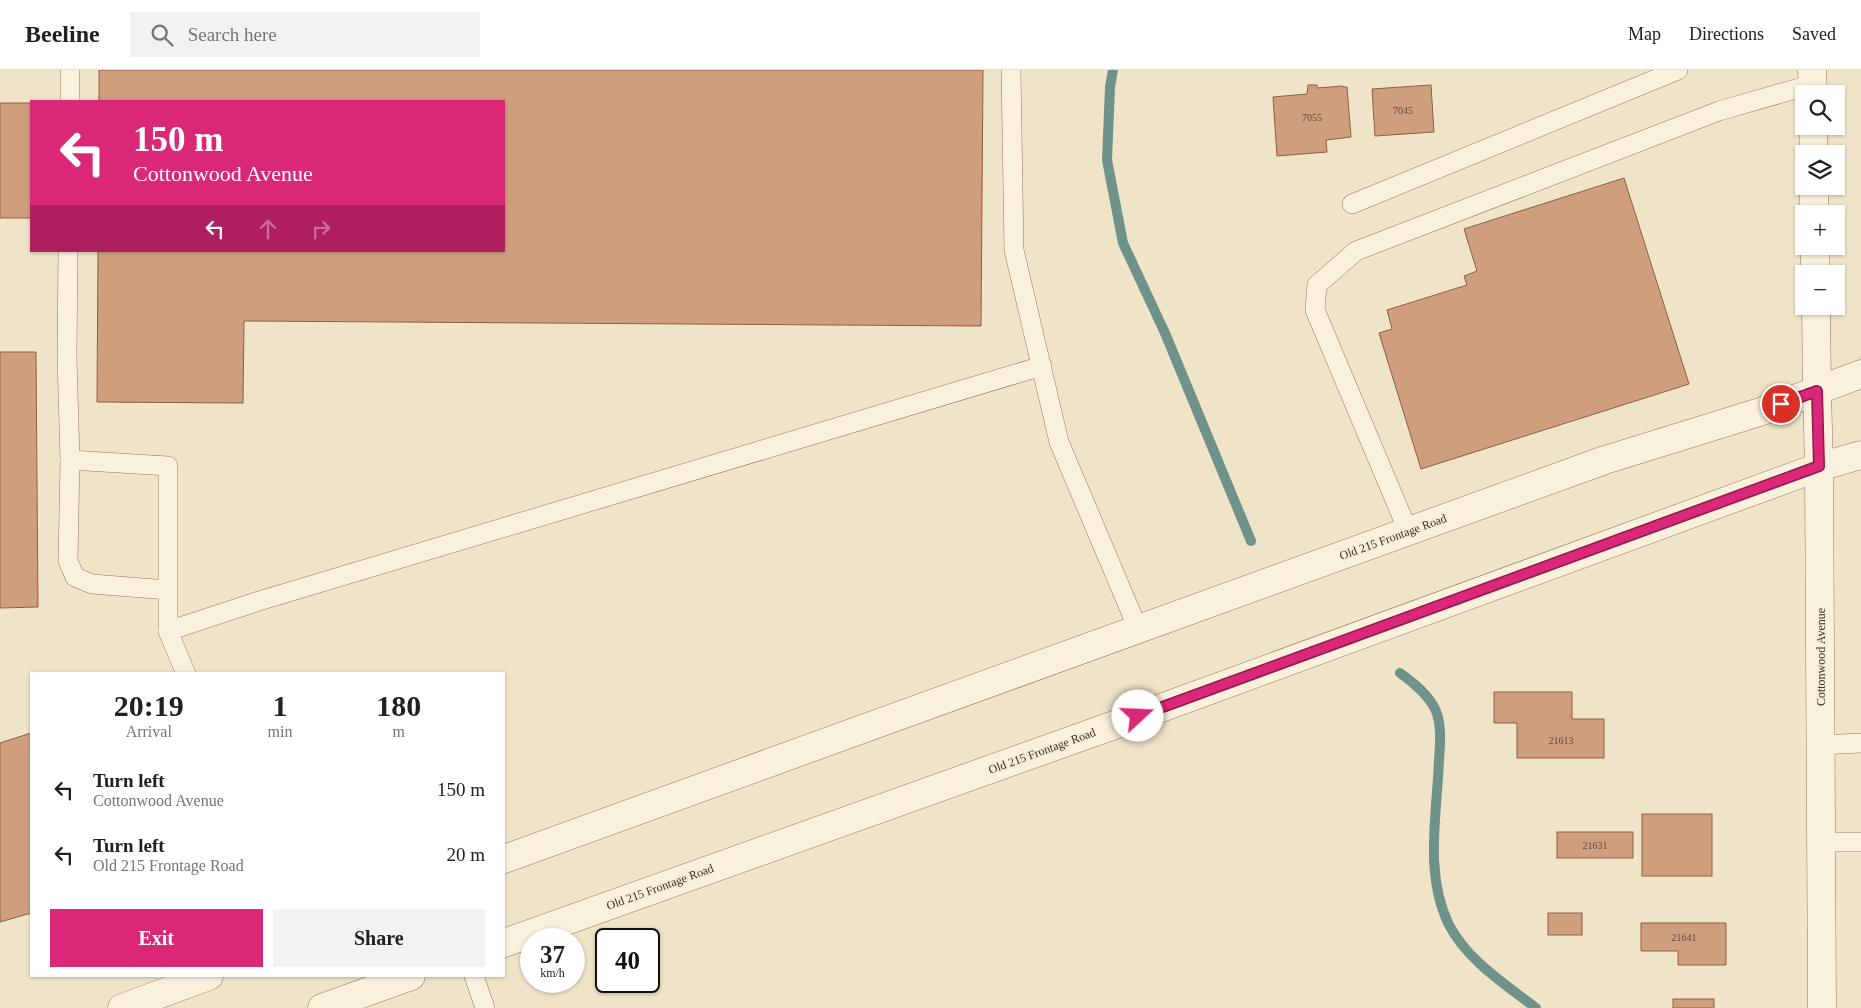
<!DOCTYPE html>
<html lang="en">
<head>
<meta charset="utf-8">
<style>
  body { margin:0; font-family:"Times New Roman",serif; background:#f2f2f2; color:#202124; height:100vh; display:flex; flex-direction:column; font-size:19px; white-space:nowrap }
  * { box-sizing:border-box; margin:0 }
  p { font-size:16px; color:#757577 }
  .icon { flex:none; width:28px; height:28px; fill:none; stroke:currentColor; stroke-width:2; stroke-linecap:round; stroke-linejoin:round }
  .map { position:relative; flex:1; overflow:hidden }
  .side { position:absolute; left:30px; top:602px; width:475px; height:305px; display:flex; flex-direction:column; background:#fff; border-radius:0px; box-shadow:0 1px 4px #0004 }
  .side>* { flex:none }
  .hud { position:absolute; left:30px; top:30px; width:475px; height:152px; border-radius:0px; box-shadow:0 1px 4px #0004; background:#db2777; color:#fff; overflow:hidden }
  .tools { position:absolute; left:1795px; top:15px; display:grid; gap:10px }
  .tools a { display:grid; place-items:center; width:50px; height:50px; border-radius:0px; background:#fff; box-shadow:0 1px 4px #0004; font-size:25px }
  .speed { position:absolute; left:520px; top:858px; display:flex; gap:10px; font-size:25px; font-weight:700; text-align:center }
  .speed>* { display:grid; place-content:center; width:65px; height:65px; border-radius:50%; background:#fff; box-shadow:0 1px 4px #0004; line-height:1 }
  .speed small { font-size:12px; font-weight:400 }
  .speed .limit { border:2px solid #111; border-radius:8px; background:#fff; color:#111 }
  .pin { position:absolute; display:grid; place-items:center; width:42px; height:42px; color:#fff; margin:-21px; border:2px solid #fff; border-radius:50%; box-shadow:0 1px 5px #0007 }
  .me { position:absolute; width:55px; margin:-28px; rotate:70deg; stroke-linejoin:round; filter:drop-shadow(0 0 4px #0008) }
  .turn { display:flex; align-items:center; gap:18px; height:105px; padding:0 20px; font-size:22px }
  .turn .icon { width:65px; height:65px; stroke-width:2.5 }
  .turn b { display:block; font-size:35px; line-height:42px }
  .lanes { display:flex; align-items:center; height:48px; padding:0 20px; background:#0003; justify-content:center; gap:25px; direction:ltr }
  .lanes .off { opacity:.35 }
  .eta { display:flex; justify-content:space-evenly; align-items:center; height:85px; text-align:center }
  .eta b { font-size:30px; font-weight:700; line-height:35px }
  .primary-button { display:flex; gap:10px; margin-top:auto; padding:10px 20px }
  .primary-button a { flex:1; height:58px; border-radius:0px; background:#db2777; color:#fff; font-size:20px; font-weight:700; line-height:58px; text-align:center }
  .primary-button a+a { background:#f2f2f2; color:#202124 }
  ul { padding:0; list-style:none }
  li { display:flex; align-items:center; gap:15px; height:65px; padding:0 20px }
  li div { flex:1 }
  li b { display:block; font-size:19px }
  li em { font-style:normal }
  header { display:flex; align-items:center; gap:30px; box-sizing:border-box; height:70px; padding:0 25px; background:#fff; border-bottom:1px solid #e0e0e0 }
  header strong { font-size:24px }
  nav { display:flex; gap:28px; margin-inline-start:auto; font-size:18px }
  .search { width:350px; height:45px; background:#f2f2f2; display:flex; align-items:center; gap:12px; box-sizing:border-box; padding:0 18px; border-radius:0px; color:#757577; font-size:19px }
  .map>svg:first-child { display:block }
  .lines { fill:none; stroke-linecap:round; stroke-linejoin:round }
  .stream { stroke:#6f938a; stroke-width:10 }
  .building { fill:#cf9f7d; stroke:#8d5f41 }
  .service-casing { stroke:#8d765c; stroke-width:20 }
  .minor-casing { stroke:#8d765c; stroke-width:29 }
  .tertiary-casing { stroke:#8d765c; stroke-width:29 }
  .service { stroke:#faf1dc; stroke-width:19 }
  .minor { stroke:#faf1dc; stroke-width:28 }
  .tertiary { stroke:#faf1dc; stroke-width:28 }
  .route-casing { stroke:#8e194d; stroke-width:12 }
  .route { stroke:#db2777; stroke-width:9 }
  .labels { text-anchor:middle; stroke-width:4; stroke-linejoin:round; paint-order:stroke }
  .number-label { font-size:10px; fill:#624a37 }
  .street-label { font-size:12px; fill:#3d2e20; stroke:#f7eed8 }
</style>
</head>
<body>
<header>
<strong>Beeline</strong>
<div class="search"><svg class="icon" aria-label="search" viewBox="0 0 24 24"><circle cx="10" cy="10" r="6"/><path d="M15 15l6 6"/></svg>Search here</div>
<nav><a>Map</a><a>Directions</a><a>Saved</a></nav>
</header>
<div class="map">
<svg width="1861" height="938" viewBox="0 0 1861 938">
  <rect width="100%" height="100%" fill="#f0e4c8"/>
  <g class="lines">
    <!-- stream -->
    <g class="stream">
      <path d="M1113 0 1110 17 1107 90 1123 173 1165 263 1251 471"/>
      <path d="M1400 603C1414 613 1429 625 1436 641 1442 656 1440 675 1439 690 1437 744 1424 804 1449 855 1468 891 1505 914 1536 938"/>
    </g>
  </g>
  <!-- building -->
  <g class="building">
    <path d="M99 0H983L981 256 244 251 243 333 97 332 98 181H504V31H99Z"/>
    <path d="M1308 15H1317V18L1343 16V17H1347L1351 67 1326 70 1327 82 1277 86 1273 27 1307 24Z"/>
    <path d="M1431 15 1434 62 1375 66 1372 19Z"/>
    <rect x="0" y="33" width="31" height="115"/>
    <path d="M1624 108 1689 314 1421 399 1379 263 1392 259 1387 240 1467 215 1464 206 1477 201 1464 159Z"/>
    <path d="M0 282H36L38 537 0 538Z"/>
    <path d="M1494 622H1572V649H1604V688H1517V653H1494Z"/>
    <path d="M31 663V843L0 852V673Z"/>
    <rect x="1642" y="744" width="70" height="62"/>
    <rect x="1557" y="762" width="76" height="26"/>
    <rect x="1548" y="843" width="34" height="22"/>
    <path d="M1641 853H1726V895H1678V881H1641Z"/>
    <rect x="1673" y="929" width="41" height="9"/>
  </g>
  <g class="lines">
    <defs>
      <g id="service">
        <path d="M1011 0 1014 180 1059 372 1138 559"/>
        <path d="M70 31V0"/>
        <path d="M1352 134 1678 0"/>
        <path d="M68 181 67 288 70 390"/>
        <path d="M1408 461 1315 240 1317 215 1356 181 1719 41 1813 14"/>
        <path d="M168 520 92 514 75 507 68 491 70 390 168 396V561L186 604"/>
        <path d="M168 561 259 531 1042 296"/>
        <path d="M1821 675 1861 673"/>
        <path d="M1821 772H1861"/>
        <path d="M474 906 485 938"/>
      </g>
      <g id="minor">
        <path d="M1812 0 1813 24"/>
        <path d="M1813 56 1814 84"/>
        <path d="M1814 116V144"/>
        <path d="M1815 176V204"/>
        <path d="M1816 236 1817 321"/>
      </g>
      <g id="tertiary">
        <path d="M1817 321 1819 397 1822 938"/>
        <path d="M504 789 1605 390 1763 341 1861 304"/>
        <path d="M504 873 1120 653 1819 397 1861 385"/>
        <path d="M122 938 209 906"/>
        <path d="M322 938 411 906"/>
      </g>
    </defs>
    <!-- service casing -->
    <use href="#service" class="service-casing"/>
    <!-- minor casing -->
    <use href="#minor" class="minor-casing"/>
    <!-- tertiary casing -->
    <use href="#tertiary" class="tertiary-casing"/>
    <!-- service -->
    <use href="#service" class="service"/>
    <!-- minor -->
    <use href="#minor" class="minor"/>
    <!-- tertiary -->
    <use href="#tertiary" class="tertiary"/>
  </g>
  <g class="lines">
    <defs>
      <path id="route" d="M1138 646 1819 396 1817 321 1781 334"/>
    </defs>
    <!-- route casing -->
    <use href="#route" class="route-casing"/>
    <!-- route -->
    <use href="#route" class="route"/>
  </g>
  <g class="labels">
    <!-- number labels -->
    <g class="number-label">
      <text x="1403" y="44">7045</text>
      <text x="1312" y="51">7055</text>
      <text x="1561" y="674">21613</text>
      <text x="1595" y="779">21631</text>
      <text x="1684" y="871">21641</text>
    </g>
    <!-- street labels -->
    <g class="street-label">
      <text transform="translate(1393 467) rotate(-20)" y="4">Old 215 Frontage Road</text>
      <text transform="translate(1821 587) rotate(-90)" y="4">Cottonwood Avenue</text>
      <text transform="translate(1042 681) rotate(-20)" y="4">Old 215 Frontage Road</text>
      <text transform="translate(660 817) rotate(-20)" y="4">Old 215 Frontage Road</text>
    </g>
  </g>
</svg>
<div class="tools">
<a><svg class="icon" aria-label="search" viewBox="0 0 24 24"><circle cx="10" cy="10" r="6"/><path d="M15 15l6 6"/></svg></a>
<a><svg class="icon" aria-label="layers" viewBox="0 0 24 24"><path d="M12 4l9 5-9 5-9-5zM3 14l9 5 9-5"/></svg></a>
<a>+</a>
<a>−</a>
</div>
<div class="speed"><div>37<small>km/h</small></div><div class="limit">40</div></div>
<div class="pin" style="left:1781px;top:334px;background:#d93025"><svg class="icon" aria-label="arrive" viewBox="0 0 24 24"><path d="M6 21V4h12l-3 4 3 4H6"/></svg></div>
<svg class="me" style="left:1138px;top:646px" viewBox="-20 -20 40 40"><circle r="19" fill="#fff"/><path d="M0-13L10 11 0 6-10 11z" fill="#db2777"/></svg>
<div class="hud">
<div class="turn"><svg class="icon" aria-label="left" viewBox="0 0 24 24"><path d="M17 20v-9H6M10 6l-5 5 5 5"/></svg><div><b>150 m</b>Cottonwood Avenue</div></div>
<div class="lanes"><svg class="icon" aria-label="left" viewBox="0 0 24 24"><path d="M17 20v-9H6M10 6l-5 5 5 5"/></svg><svg class="icon off" aria-label="ahead" viewBox="0 0 24 24"><path d="M12 20V5M6 11l6-6 6 6"/></svg><svg class="icon off" aria-label="right" viewBox="0 0 24 24"><path d="M7 20v-9h11M14 6l5 5-5 5"/></svg></div>
</div>
<section class="side">
<div class="eta">
<div><b>20:19</b><p>Arrival</p></div>
<div><b>1</b><p>min</p></div>
<div><b>180</b><p>m</p></div>
</div>
<ul>
<li><svg class="icon" aria-label="left" viewBox="0 0 24 24"><path d="M17 20v-9H6M10 6l-5 5 5 5"/></svg><div><b>Turn left</b><p>Cottonwood Avenue</p></div><em>150 m</em></li>
<li><svg class="icon" aria-label="left" viewBox="0 0 24 24"><path d="M17 20v-9H6M10 6l-5 5 5 5"/></svg><div><b>Turn left</b><p>Old 215 Frontage Road</p></div><em>20 m</em></li>
</ul>
<div class="primary-button"><a>Exit</a><a>Share</a></div>
</section>
</div>
</body>
</html>
